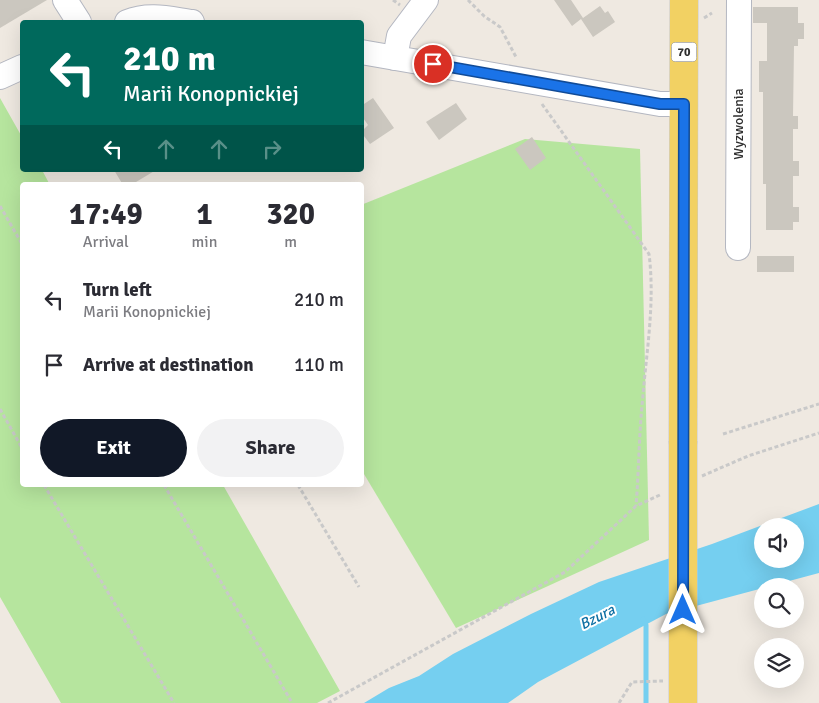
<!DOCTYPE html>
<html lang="en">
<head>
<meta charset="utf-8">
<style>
  body { margin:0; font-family:Signika,sans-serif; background:#f2f2f3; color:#2b2b33; height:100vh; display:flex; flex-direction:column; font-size:19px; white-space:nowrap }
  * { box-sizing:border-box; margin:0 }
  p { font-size:16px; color:#7c7c81 }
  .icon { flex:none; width:28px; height:28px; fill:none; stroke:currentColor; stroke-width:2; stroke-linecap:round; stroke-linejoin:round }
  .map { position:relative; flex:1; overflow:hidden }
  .sheet { position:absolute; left:20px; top:182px; width:344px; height:305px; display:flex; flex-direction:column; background:#fff; border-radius:5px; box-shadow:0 5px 20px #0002 }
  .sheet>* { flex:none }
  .guide { position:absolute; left:20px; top:20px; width:344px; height:152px; border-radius:5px; box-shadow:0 5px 20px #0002; background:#00695c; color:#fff; overflow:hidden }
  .controls { position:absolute; left:754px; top:518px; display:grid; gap:10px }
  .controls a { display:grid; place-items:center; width:50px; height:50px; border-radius:50%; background:#fff; box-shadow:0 5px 20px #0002; font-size:25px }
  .pin { position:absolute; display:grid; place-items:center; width:42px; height:42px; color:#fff; margin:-21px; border:2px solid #fff; border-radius:50%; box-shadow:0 1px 5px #0007 }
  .me { position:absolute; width:55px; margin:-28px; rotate:0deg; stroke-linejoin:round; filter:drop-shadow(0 0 4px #0008) }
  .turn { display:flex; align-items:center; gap:18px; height:105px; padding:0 20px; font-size:22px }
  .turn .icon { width:65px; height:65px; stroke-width:2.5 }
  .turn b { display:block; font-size:35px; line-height:42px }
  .lanes { display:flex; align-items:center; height:48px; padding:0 20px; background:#0003; justify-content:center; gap:25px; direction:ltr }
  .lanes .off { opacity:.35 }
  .eta { display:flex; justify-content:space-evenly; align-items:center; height:85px; text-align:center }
  .eta b { font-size:30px; font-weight:800; line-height:35px }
  .action { display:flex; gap:10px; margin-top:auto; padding:10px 20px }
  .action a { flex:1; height:58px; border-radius:30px; background:#111827; color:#fff; font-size:20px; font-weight:800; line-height:58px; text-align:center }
  .action a+a { background:#f2f2f3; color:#2b2b33 }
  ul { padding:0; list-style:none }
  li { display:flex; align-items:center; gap:15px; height:65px; padding:0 20px }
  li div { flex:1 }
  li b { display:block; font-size:19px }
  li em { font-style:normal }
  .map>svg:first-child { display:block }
  .green { fill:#b6e59e }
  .water { fill:#75cff0; fill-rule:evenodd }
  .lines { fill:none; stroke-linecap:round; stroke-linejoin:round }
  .stream { stroke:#75cff0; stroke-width:5 }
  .building { fill:#cbc7bf }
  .minor-casing { stroke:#b4b7c1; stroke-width:26 }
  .major-casing { stroke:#c9c9c9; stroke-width:29 }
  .path { stroke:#c9c9c9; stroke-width:3; stroke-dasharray:4 2.5; stroke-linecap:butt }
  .minor { stroke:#fff; stroke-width:24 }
  .major { stroke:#f2d163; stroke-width:28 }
  .major-bridge-casing { stroke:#c9c9c9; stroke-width:29; stroke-linecap:butt }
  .major-bridge { stroke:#f2d163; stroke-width:28 }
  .route-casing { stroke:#114b97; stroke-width:12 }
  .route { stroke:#1a73e8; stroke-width:9 }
  .labels { text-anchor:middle; stroke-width:4; stroke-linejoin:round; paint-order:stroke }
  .shield { fill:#fff; stroke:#6d6d6d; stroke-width:1 }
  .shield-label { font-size:12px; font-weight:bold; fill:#2e2e2e }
  .street-label { font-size:14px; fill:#2e2e2e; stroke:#fff }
  .water-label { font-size:15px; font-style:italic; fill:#0d6fa3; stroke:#fff }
</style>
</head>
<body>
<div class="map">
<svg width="819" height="703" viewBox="0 0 819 703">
  <rect width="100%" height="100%" fill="#efe9e1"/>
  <!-- green -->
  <g class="green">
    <path d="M0 98 22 137V170H42L50 185H22V485H223L340 691 317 703H61L0 597Z"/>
    <path d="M525 139 640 149 649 540 456 628 361 469V205Z"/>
  </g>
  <!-- water -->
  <path class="water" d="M819 504V573L666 614 538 682 508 703H364L389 688 419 676 453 654 531 614 599 582 712 544ZM762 526H795V559H762Z"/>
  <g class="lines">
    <!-- stream -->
    <path class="stream" d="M643 619 646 625V703"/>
  </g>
  <!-- building -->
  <g class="building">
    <path d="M0 0H47L0 28Z"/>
    <path d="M554 0H571L583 18 600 6 605 13 608 11 615 22 593 37 581 19 572 26Z"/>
    <path d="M753 7H798V23H804V39H798V46H794L793 116H798V129H793V161H799V176H793V207H799V222H793V230H766V184H763V92H759V61H767V23H753Z"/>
    <path d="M373 98 394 128 370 144 361 132 368 125 361 115V106Z"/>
    <path d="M456 103 467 119 439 140 426 122Z"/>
    <path d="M532 137 546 158 530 170 515 149Z"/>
    <path d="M114 170H156L131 185H123Z"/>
    <rect x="757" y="256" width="37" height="16"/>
  </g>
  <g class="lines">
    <defs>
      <g id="minor">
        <path d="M65 0 79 22"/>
        <path d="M127 22C149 13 170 19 192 22"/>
        <path d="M361 52 660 104H684"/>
        <path d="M395 58 399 36 426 0"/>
        <path d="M0 77 22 67"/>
        <path d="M738 248 739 0"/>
      </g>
      <path id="major" d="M683 441 684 0"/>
    </defs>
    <!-- minor casing -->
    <use href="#minor" class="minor-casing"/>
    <!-- major casing -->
    <use href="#major" class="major-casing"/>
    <!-- path -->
    <g class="path">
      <path d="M393 0 400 5"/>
      <path d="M468 0 484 16 500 27 516 57"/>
      <path d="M704 18 712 13"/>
      <path d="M542 104 649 254C655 301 647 348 643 395 639 432 639 469 636 506"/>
      <path d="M0 206 22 244"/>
      <path d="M0 409 22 448"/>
      <path d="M723 434 819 404"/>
      <path d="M702 476 748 456 819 433"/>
      <path d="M44 485 174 703"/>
      <path d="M164 485 291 701"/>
      <path d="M298 485 359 587"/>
      <path d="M328 703 565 572 636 506 662 494"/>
      <path d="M619 703 632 682 663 681"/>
    </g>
    <!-- minor -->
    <use href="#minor" class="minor"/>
    <!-- major -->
    <use href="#major" class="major"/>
    <defs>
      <path id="major-bridge" d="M683 703V441"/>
    </defs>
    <!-- major-bridge casing -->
    <use href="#major-bridge" class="major-bridge-casing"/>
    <!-- major-bridge -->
    <use href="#major-bridge" class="major-bridge"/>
  </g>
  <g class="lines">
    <defs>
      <path id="route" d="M433 64 660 104H684L683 610"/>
    </defs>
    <!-- route casing -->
    <use href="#route" class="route-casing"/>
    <!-- route -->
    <use href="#route" class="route"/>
  </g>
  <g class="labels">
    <!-- shield labels -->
    <rect class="shield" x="671.5" y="42.5" width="25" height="19" rx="4"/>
    <g class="shield-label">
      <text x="684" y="56">70</text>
    </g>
    <!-- street labels -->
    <g class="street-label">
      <text transform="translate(738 124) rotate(-90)" y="5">Wyzwolenia</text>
    </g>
    <!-- water labels -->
    <g class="water-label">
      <text transform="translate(597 617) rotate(-27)" y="5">Bzura</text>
    </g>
  </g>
</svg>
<div class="controls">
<a><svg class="icon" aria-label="sound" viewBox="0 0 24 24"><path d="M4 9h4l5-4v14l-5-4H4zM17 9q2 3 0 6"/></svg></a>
<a><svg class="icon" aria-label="search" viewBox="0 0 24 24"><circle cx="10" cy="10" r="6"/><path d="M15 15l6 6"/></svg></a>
<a><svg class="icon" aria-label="layers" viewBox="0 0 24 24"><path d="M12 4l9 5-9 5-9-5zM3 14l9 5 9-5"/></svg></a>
</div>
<div class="pin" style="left:433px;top:64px;background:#d93025"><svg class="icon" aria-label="arrive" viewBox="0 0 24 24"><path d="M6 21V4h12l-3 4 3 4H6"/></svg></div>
<svg class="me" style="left:683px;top:610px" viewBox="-20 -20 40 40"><path d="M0-17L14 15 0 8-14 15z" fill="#1a73e8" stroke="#fff" stroke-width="4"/></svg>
<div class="guide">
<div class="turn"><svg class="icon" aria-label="left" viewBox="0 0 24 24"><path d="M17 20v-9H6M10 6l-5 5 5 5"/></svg><div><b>210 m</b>Marii Konopnickiej</div></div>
<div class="lanes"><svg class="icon" aria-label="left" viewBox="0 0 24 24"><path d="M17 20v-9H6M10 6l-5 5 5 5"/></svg><svg class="icon off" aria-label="ahead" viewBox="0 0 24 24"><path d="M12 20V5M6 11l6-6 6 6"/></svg><svg class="icon off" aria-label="ahead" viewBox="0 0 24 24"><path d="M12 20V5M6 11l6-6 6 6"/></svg><svg class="icon off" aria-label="right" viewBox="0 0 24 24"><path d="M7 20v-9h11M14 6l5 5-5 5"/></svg></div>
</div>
<section class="sheet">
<div class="eta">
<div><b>17:49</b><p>Arrival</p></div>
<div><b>1</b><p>min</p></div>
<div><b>320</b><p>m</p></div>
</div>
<ul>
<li><svg class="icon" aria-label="left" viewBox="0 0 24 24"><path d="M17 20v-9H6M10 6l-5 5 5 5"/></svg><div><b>Turn left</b><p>Marii Konopnickiej</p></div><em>210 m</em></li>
<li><svg class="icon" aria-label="arrive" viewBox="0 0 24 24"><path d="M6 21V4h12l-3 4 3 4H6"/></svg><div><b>Arrive at destination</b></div><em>110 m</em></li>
</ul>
<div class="action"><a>Exit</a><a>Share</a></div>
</section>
</div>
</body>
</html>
